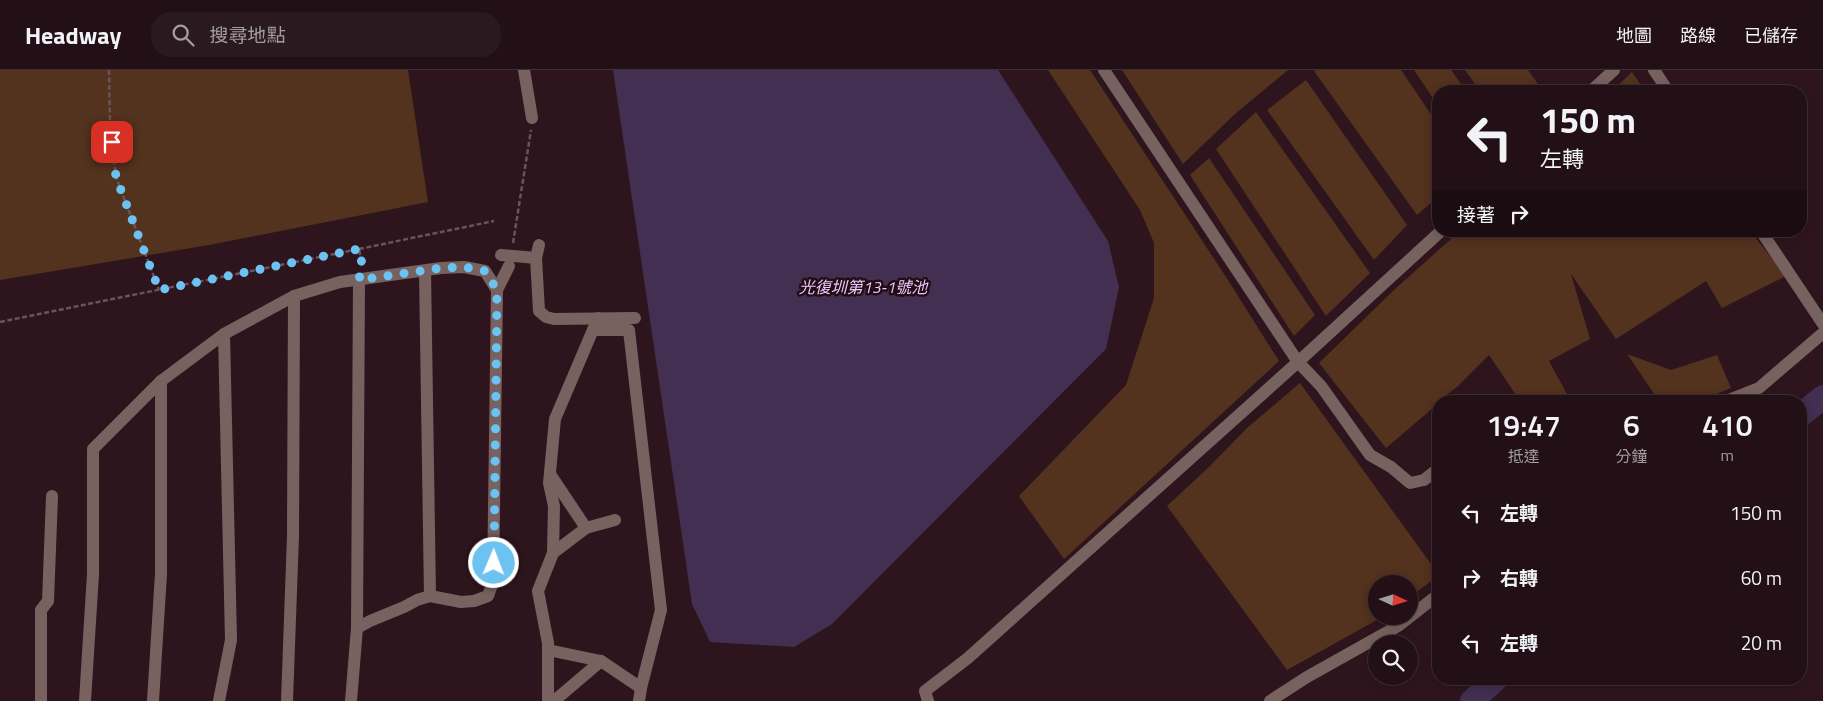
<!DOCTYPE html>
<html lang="zh-TW">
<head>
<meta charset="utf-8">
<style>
  body { margin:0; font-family:"Titillium Web","Noto Sans TC",sans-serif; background:#2a191f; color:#f1f3f6; height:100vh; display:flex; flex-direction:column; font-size:19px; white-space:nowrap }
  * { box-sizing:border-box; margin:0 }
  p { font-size:16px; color:#a29da1 }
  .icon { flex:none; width:28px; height:28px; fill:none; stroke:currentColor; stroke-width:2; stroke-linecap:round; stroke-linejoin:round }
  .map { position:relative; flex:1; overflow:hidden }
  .side { position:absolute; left:1432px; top:325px; width:375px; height:290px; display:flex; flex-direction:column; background:#221016; border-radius:20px; box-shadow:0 2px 12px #0003,0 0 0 1px #3f3035 }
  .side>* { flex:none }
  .banner { position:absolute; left:1432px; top:15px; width:375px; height:152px; border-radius:20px; box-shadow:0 2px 12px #0003,0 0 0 1px #3f3035; background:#221016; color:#f1f3f6; overflow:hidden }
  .needle { width:32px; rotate:94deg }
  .tools { position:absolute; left:1368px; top:505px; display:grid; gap:10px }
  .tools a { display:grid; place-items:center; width:50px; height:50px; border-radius:50%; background:#221016; box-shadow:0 2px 12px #0003,0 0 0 1px #3f3035; font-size:25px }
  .pin { position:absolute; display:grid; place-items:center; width:42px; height:42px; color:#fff; margin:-21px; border-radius:10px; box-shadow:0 2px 8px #0006 }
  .me { position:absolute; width:55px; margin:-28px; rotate:1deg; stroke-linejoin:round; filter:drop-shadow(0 0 4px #0008) }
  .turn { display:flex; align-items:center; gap:18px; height:105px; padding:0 25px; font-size:22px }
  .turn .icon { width:65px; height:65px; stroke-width:2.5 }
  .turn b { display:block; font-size:35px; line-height:42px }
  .then { display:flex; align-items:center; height:48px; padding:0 25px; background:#0003; gap:10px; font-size:19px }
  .eta { display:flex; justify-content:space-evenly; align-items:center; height:85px; text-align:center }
  .eta b { font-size:30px; font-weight:600; line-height:35px }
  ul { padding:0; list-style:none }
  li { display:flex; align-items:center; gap:15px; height:65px; padding:0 25px }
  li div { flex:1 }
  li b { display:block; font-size:19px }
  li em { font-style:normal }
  header { display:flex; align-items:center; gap:30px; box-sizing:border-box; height:70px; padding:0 25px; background:#221016; border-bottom:1px solid #3f3035 }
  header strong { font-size:24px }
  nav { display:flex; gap:28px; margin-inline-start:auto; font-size:18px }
  .search { width:350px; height:45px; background:#2a191f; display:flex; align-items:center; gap:12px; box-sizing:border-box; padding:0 18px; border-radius:20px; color:#a29da1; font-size:19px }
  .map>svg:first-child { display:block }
  .green { fill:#53321e }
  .water { fill:#422f51 }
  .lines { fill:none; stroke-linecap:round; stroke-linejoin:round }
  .river { stroke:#422f51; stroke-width:24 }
  .path { stroke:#6a535a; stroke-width:2.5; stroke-dasharray:5 2.5; stroke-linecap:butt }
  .minor { stroke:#786260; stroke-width:12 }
  .minor-bridge { stroke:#786260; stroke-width:12 }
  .route { stroke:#6cc3f2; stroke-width:9; stroke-dasharray:0 16.2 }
  .labels { text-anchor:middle; stroke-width:5; stroke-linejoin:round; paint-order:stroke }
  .water-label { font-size:16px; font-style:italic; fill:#e7cbfe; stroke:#240c14 }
</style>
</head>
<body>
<header>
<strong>Headway</strong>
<div class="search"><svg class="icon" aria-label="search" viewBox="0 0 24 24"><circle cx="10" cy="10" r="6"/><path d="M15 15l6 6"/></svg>搜尋地點</div>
<nav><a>地圖</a><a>路線</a><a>已儲存</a></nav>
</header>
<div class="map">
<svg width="1823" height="631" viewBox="0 0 1823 631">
  <rect width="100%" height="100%" fill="#2e151d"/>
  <!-- green -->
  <g class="green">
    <path d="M0 0H408L428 132 209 175 0 210Z"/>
    <path d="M1048 0H1090L1228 210 1279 291 1064 489 1019 426 1126 315 1154 228V173L1140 140Z"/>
    <path d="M1122 0H1288L1235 44 1183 94Z"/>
    <path d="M1315 0H1401L1439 56V126L1417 145 1314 1Z"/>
    <path d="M1414 0H1451L1466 21H1439V37Z"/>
    <path d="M1465 0H1528L1543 21H1480Z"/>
    <path d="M1632 2 1645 21H1612Z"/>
    <path d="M1306 10 1407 155 1374 190 1267 40Z"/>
    <path d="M1256 42 1370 203 1326 246 1216 79Z"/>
    <path d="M1209 88 1315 245 1294 266 1190 105Z"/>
    <path d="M1460 161H1750L1786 206 1722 238 1706 211 1616 269 1571 204 1590 269 1549 291 1567 324 1561 331H1520L1489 285 1457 317 1439 331V333L1386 378 1319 293 1395 219Z"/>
    <path d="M1627 284 1671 300 1717 285 1731 318 1700 331H1659Z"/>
    <path d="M1300 313 1439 505 1409 528V514H1376V546H1384L1287 600 1167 436 1210 396 1247 358Z"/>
  </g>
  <!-- water -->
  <path class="water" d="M613 0H998L1108 171 1119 217 1106 279 832 554 794 577 710 572 692 534Z"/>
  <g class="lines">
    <!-- river -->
    <g class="river">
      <path d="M1801 345 1823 327"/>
      <path d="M1472 631 1496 609"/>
    </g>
    <!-- path -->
    <g class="path">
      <path d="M109 0 110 54 116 107 159 220"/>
      <path d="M513 173 531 60"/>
      <path d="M359 179 494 151"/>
      <path d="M0 252 359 179 362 196"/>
    </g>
    <!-- minor -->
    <g class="minor">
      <path d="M524 0 532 48"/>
      <path d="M1104 0 1298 292 1321 316 1370 385 1391 397 1410 413 1424 410 1439 398"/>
      <path d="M1654 0 1668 21"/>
      <path d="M1591 21 1614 0"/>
      <path d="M1761 161 1823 254"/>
      <path d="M539 175 536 188 539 241 546 247 554 249 635 248"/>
      <path d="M425 201 430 526"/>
      <path d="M593 260H629L661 540 641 618 639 631"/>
      <path d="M1726 331 1759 318 1823 263"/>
      <path d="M550 404 586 458"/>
      <path d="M553 483 586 458 615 450"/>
      <path d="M357 558 370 551 404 537 417 530 430 526 461 532 474 531 488 526 493 512 497 220 509 196"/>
      <path d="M548 580 601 591"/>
      <path d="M41 631V540L48 531 52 426"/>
      <path d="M85 631 93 504V379L161 311 224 264 294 226 340 212 441 198 464 197 485 201 497 220"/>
      <path d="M153 631 161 504V311"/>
      <path d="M219 631 231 570 224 264"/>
      <path d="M287 631 293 466 294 226"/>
      <path d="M351 631 357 558 359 209"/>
      <path d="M548 631V573L538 521 553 483 554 436 549 413 555 349 598 248"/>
      <path d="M554 631 601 591 641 618"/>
      <path d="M928 631 925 621 968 588 1298 292 1441 161"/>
      <path d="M1270 631 1307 607 1398 556 1439 524"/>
    </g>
    <!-- minor-bridge -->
    <path class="minor-bridge" d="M501 185 536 188"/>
  </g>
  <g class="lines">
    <!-- route -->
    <path class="route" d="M112 72 116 107 159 220 359 179 362 194 359 210 441 198 464 197 485 201 497 220 494 493"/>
  </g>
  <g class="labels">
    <!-- water labels -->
    <g class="water-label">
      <text x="863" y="223">光復圳第13-1號池</text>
    </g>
  </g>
</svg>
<div class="tools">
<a><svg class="needle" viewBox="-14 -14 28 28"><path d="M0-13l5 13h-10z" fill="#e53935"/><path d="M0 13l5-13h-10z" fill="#a29da1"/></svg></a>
<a><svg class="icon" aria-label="search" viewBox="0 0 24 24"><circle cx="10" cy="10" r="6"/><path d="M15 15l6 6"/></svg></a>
</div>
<div class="pin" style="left:112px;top:72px;background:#d93025"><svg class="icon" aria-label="arrive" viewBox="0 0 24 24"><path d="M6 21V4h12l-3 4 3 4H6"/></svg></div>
<svg class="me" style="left:494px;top:493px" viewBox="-20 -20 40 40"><circle r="17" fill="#6cc3f2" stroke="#fff" stroke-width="3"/><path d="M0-11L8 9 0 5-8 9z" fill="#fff"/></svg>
<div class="banner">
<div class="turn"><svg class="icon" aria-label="left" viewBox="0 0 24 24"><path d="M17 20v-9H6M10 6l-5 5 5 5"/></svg><div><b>150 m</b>左轉</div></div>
<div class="then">接著<svg class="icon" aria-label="right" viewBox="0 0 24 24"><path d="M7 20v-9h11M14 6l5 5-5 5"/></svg></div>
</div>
<section class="side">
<div class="eta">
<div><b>19:47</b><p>抵達</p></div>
<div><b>6</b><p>分鐘</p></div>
<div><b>410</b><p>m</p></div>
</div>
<ul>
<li><svg class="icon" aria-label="left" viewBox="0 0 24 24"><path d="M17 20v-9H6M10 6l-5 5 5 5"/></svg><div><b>左轉</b></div><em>150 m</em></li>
<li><svg class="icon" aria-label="right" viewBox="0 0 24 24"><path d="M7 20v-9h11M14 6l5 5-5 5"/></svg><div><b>右轉</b></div><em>60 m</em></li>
<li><svg class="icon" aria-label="left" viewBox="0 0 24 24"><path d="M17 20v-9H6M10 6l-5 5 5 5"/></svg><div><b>左轉</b></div><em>20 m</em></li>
</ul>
</section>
</div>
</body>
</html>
